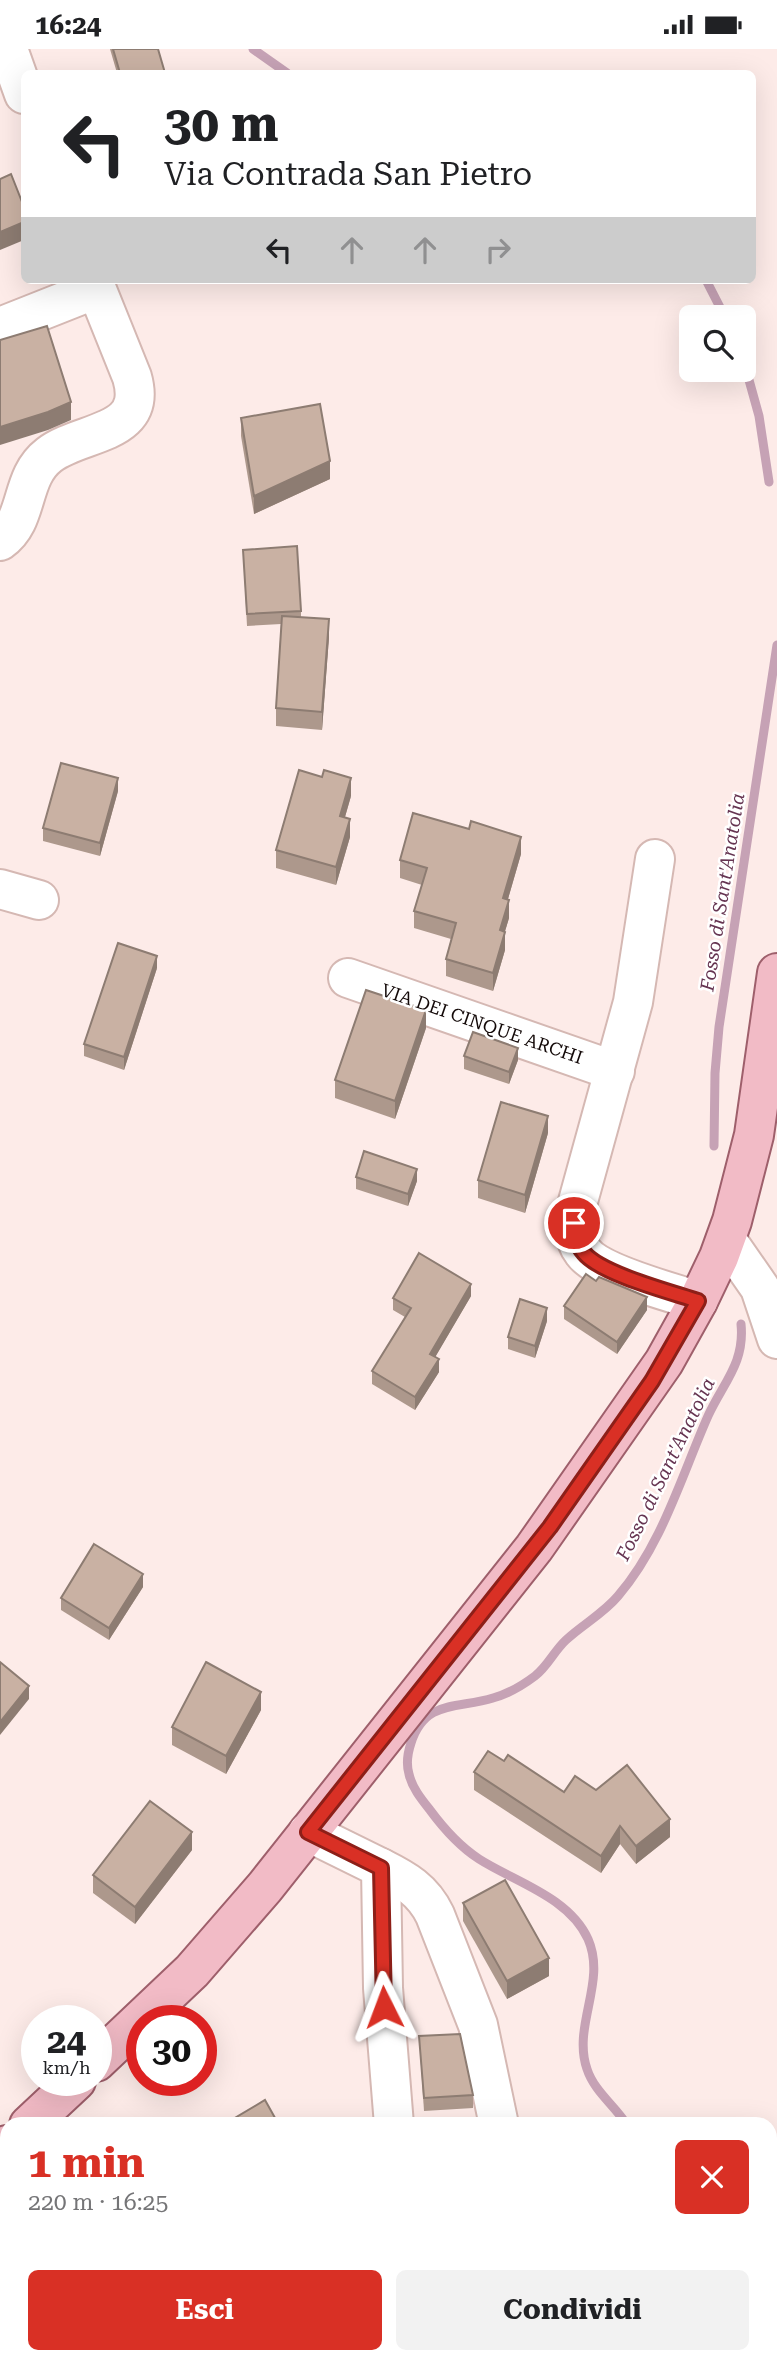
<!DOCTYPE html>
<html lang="it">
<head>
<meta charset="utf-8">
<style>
  body { margin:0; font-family:"Roboto Serif",serif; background:#f2f2f2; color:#202124; height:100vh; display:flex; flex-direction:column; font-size:26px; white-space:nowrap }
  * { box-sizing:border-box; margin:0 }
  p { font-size:23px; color:#757577 }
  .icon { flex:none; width:38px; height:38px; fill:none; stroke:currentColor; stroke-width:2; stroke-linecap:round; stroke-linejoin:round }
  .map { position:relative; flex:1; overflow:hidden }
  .sheet { position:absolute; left:0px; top:2068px; width:777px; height:247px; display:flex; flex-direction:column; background:#fff; border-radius:21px 21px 0 0; box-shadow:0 7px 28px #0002 }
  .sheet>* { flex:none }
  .hud { position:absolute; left:21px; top:21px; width:735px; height:214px; border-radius:10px; box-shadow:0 7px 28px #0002; background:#fff; color:#202124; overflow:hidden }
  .fabs { position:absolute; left:679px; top:256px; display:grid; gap:14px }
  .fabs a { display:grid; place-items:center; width:77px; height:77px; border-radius:10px; background:#fff; box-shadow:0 7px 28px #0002; font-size:35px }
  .speed { position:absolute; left:21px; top:1956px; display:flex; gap:14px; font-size:35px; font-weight:700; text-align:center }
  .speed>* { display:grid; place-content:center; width:91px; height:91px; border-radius:50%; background:#fff; box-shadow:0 7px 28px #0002; line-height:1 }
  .speed small { font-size:18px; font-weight:400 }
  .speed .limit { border:10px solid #d22; background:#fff; color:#111 }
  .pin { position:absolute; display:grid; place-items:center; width:60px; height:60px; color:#fff; margin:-30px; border:4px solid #fff; border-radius:50%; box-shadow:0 2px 7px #0007 }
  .me { position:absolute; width:77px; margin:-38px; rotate:357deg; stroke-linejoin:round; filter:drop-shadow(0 0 5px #0008) }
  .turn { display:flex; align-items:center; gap:24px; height:147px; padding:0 28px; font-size:32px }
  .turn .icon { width:91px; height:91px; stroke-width:2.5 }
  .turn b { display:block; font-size:49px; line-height:60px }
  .lanes { display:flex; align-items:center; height:66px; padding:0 28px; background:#0003; justify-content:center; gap:35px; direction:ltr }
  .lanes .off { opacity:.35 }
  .round { display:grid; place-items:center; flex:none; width:74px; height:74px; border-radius:10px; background:#f2f2f2 }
  .headline { display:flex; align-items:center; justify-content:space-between; height:119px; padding:0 28px }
  h1 { font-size:42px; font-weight:700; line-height:52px; color:#d93025 }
  .action { display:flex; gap:14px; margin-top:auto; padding:14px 28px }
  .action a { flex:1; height:80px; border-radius:10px; background:#d93025; color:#fff; font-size:28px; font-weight:700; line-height:80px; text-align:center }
  .action a+a { background:#f2f2f2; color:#202124 }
  .status { display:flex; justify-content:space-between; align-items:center; height:49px; padding:0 35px; background:#fff; direction:ltr }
  .status svg { height:19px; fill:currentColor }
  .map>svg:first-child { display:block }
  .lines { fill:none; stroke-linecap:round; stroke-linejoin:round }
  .stream { stroke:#c6a2b5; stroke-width:9 }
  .minor-casing { stroke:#d5b8b3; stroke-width:42 }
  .major-casing { stroke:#9e5f6b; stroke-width:42 }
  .minor { stroke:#fff; stroke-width:38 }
  .major { stroke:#f2bbc6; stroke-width:38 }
  .wall { fill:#ad988c }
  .shaded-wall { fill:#8d7c72 }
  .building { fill:#c9b1a3; stroke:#8d7c72; stroke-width:2 }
  .route-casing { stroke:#8d1f18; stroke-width:18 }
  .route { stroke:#d93025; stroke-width:12 }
  .labels { text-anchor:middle; stroke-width:5; stroke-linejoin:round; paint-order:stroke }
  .street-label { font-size:18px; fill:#130908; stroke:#fff }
  .water-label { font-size:19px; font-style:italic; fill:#663552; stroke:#fff }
</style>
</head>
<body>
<div class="status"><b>16:24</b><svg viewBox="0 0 49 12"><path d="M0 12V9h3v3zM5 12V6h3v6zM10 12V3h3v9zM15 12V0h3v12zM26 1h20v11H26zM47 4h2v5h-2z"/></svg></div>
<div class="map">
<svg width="777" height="2315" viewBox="0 0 777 2315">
  <rect width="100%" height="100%" fill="#fdebe8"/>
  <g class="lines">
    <!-- stream -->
    <g class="stream">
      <path d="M253 0 287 24"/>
      <path d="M706 231 725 268"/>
      <path d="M744 313 759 367 769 433"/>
      <path d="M714 1097 715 1024 719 978 777 596"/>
      <path d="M627 2076C615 2057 594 2042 587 2020 572 1977 607 1933 588 1890 569 1848 515 1833 479 1810 459 1797 444 1780 430 1761 422 1751 412 1739 409 1725 406 1715 408 1703 411 1694 425 1650 458 1660 493 1649 508 1645 523 1636 535 1627 548 1617 554 1602 566 1591 583 1575 603 1565 618 1547 662 1496 681 1428 708 1367 723 1334 745 1314 741 1275"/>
      <path d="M770 2180 777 2162"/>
      <path d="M770 2201 777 2219"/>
      <path d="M729 2308 739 2315"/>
    </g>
    <defs>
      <g id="minor">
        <path d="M8 0 24 45"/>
        <path d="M0 278 96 240"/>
        <path d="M0 492C30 471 19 429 49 406 81 381 149 387 132 328L93 231"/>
        <path d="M655 810 633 953 577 1156C574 1172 572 1189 583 1203 599 1225 671 1243 698 1252"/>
        <path d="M0 840 39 851"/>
        <path d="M348 929 615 1022"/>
        <path d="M726 1190 760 1239 777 1290"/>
        <path d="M308 1783 381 1819 383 1939 394 2076"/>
        <path d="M381 1819C405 1831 423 1841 435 1866L478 1976 499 2076"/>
        <path d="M365 2308V2315"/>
      </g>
      <g id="major">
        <path d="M96 2013 192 1922 265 1838 534 1499 664 1313 698 1252 719 1208 732 1172 754 1086 777 924"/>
        <path d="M29 2076 76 2032"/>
        <path d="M0 2102 7 2096"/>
      </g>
    </defs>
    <!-- minor casing -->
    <use href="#minor" class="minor-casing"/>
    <!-- major casing -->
    <use href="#major" class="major-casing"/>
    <!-- minor -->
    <use href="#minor" class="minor"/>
    <!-- major -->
    <use href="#major" class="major"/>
  </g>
  <!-- wall -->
  <g class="wall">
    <path d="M110 0H158L165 24H117Z"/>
    <path d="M241 369 330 430 254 465 241 387Z"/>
    <path d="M243 501 301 562V568L329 588 322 681 276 677V659L281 575 247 577Z"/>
    <path d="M118 742 100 807 43 792V779Z"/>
    <path d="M351 747 345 768 350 788 336 836 276 819V801Z"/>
    <path d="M521 805 508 850 509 869 505 882V901L493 942 446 927V910L451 890 414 879V862L422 836 400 829V811Z"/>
    <path d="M157 919 124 1021 84 1007V995Z"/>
    <path d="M426 979 395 1070 335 1049V1031Z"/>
    <path d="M464 1007 518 1011 509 1035 464 1020Z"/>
    <path d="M548 1084 525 1164 478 1149V1131Z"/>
    <path d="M356 1128 417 1132 408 1157 356 1140Z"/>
    <path d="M596 1232 647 1261 617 1305 564 1270V1257Z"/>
    <path d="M471 1247 435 1308 439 1323 415 1361 372 1335V1322L405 1268 393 1261V1249Z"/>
    <path d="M547 1272 535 1309 508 1300V1288Z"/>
    <path d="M143 1538 109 1591 61 1561V1549Z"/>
    <path d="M261 1661 226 1725 172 1696V1678Z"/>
    <path d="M504 1712 564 1743 670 1788 636 1815 620 1795 601 1824 474 1741V1723Z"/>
    <path d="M192 1801 135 1875 93 1844V1826Z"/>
    <path d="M463 1854 549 1927 507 1950 463 1872Z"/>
    <path d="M419 1987 473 2046V2059L424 2062Z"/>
  </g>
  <!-- shaded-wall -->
  <g class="shaded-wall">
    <path d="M24 173V191L0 201V183Z"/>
    <path d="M71 353V371L48 381 0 396V378Z"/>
    <path d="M330 412V430L254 465V447Z"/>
    <path d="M329 570V588L322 681V663Z"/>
    <path d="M118 729V742L100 807V794Z"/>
    <path d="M351 729V747L340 785V767Z"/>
    <path d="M350 770V788L336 836V818Z"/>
    <path d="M521 788V805L503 867V849Z"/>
    <path d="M509 851V869L500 899V881Z"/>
    <path d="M505 883V901L493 942V924Z"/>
    <path d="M157 907V919L124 1021V1008Z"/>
    <path d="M426 961V979L395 1070V1052Z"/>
    <path d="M518 999V1011L509 1035V1023Z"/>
    <path d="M548 1067V1084L525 1164V1146Z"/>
    <path d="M417 1120V1132L408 1157V1145Z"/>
    <path d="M471 1235V1247L430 1317V1305Z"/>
    <path d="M647 1248V1261L617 1305V1293Z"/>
    <path d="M547 1259V1272L535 1309V1297Z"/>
    <path d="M439 1310V1323L415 1361V1348Z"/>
    <path d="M143 1525V1538L109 1591V1579Z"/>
    <path d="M29 1637V1650L0 1686V1673Z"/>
    <path d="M261 1643V1661L226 1725V1707Z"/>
    <path d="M670 1770V1788L636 1815V1797Z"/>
    <path d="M620 1777V1795L601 1824V1807Z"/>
    <path d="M192 1783V1801L135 1875V1858Z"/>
    <path d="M549 1909V1927L507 1950V1932Z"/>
  </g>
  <!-- building -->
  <g class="building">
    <path d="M113 0H158L165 24H120Z"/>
    <path d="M11 125 24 158V173L0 183V130Z"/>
    <path d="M47 277 71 353 48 363 0 378V291Z"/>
    <path d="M320 355 330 412 254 447 241 369Z"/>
    <path d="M297 497 301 562 247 565 243 501Z"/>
    <path d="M282 567 329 570 322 663 276 659Z"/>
    <path d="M61 714 118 729 100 794 43 779Z"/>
    <path d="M299 721 322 728 324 721 351 729 340 767 350 770 336 818 276 801Z"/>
    <path d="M413 764 469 780 471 772 521 788 503 849 509 851 500 881 505 883 493 924 446 910 456 874 414 862 427 819 400 811Z"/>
    <path d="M118 894 157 907 124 1008 84 995Z"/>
    <path d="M366 941 426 961 395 1052 335 1031Z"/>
    <path d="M473 983 518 999 509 1023 464 1007Z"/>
    <path d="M501 1053 548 1067 525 1146 478 1131Z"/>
    <path d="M364 1102 417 1120 408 1145 356 1128Z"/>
    <path d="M419 1204 471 1235 430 1305 439 1310 415 1348 372 1322 411 1259 393 1249Z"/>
    <path d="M586 1225 596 1232 599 1228 647 1248 617 1293 564 1257Z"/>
    <path d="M520 1250 547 1259 535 1297 508 1288Z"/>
    <path d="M94 1495 143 1525 109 1579 61 1549Z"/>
    <path d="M0 1613 29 1637 0 1673Z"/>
    <path d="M206 1613 261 1643 226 1707 172 1678Z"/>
    <path d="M488 1702 504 1712 508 1706 564 1743 575 1727 596 1741 627 1716 670 1770 636 1797 620 1777 601 1807 474 1723Z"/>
    <path d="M150 1752 192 1783 135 1858 93 1826Z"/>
    <path d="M505 1831 549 1909 507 1932 463 1854Z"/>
    <path d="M460 1985 473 2046 424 2049 419 1987Z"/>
    <path d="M265 2051 279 2076H223Z"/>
  </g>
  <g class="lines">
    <defs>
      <path id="route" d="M384 1958 381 1819 308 1783 550 1478 652 1332 698 1252C671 1243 601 1225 584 1204 576 1195 575 1185 574 1174"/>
    </defs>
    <!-- route casing -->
    <use href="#route" class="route-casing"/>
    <!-- route -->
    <use href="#route" class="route"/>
  </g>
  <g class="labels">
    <!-- street labels -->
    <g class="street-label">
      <text transform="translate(482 975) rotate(19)" y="6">VIA DEI CINQUE ARCHI</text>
    </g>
    <!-- water labels -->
    <g class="water-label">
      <text transform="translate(722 843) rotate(-81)" y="7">Fosso di Sant'Anatolia</text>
      <text transform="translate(665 1420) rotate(-64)" y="7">Fosso di Sant'Anatolia</text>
    </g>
  </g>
</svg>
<div class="fabs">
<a><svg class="icon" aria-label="search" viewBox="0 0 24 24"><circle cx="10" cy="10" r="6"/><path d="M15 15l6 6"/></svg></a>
</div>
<div class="speed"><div>24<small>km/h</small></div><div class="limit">30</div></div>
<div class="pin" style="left:574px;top:1174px;background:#d93025"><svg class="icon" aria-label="arrive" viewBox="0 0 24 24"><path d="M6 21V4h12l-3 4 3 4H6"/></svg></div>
<svg class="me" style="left:384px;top:1958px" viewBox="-20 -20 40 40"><path d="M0-17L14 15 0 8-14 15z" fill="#d93025" stroke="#fff" stroke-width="4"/></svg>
<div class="hud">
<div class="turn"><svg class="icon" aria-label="left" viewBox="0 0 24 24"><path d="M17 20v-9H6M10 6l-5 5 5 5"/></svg><div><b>30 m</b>Via Contrada San Pietro</div></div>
<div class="lanes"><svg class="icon" aria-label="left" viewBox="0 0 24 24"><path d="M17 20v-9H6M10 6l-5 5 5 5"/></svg><svg class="icon off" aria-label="ahead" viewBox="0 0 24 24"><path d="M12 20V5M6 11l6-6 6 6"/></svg><svg class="icon off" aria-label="ahead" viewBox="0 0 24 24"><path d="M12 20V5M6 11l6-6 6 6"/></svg><svg class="icon off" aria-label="right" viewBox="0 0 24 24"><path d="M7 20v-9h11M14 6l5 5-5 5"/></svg></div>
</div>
<section class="sheet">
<div class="headline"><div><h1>1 min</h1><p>220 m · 16:25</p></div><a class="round" style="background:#d93025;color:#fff"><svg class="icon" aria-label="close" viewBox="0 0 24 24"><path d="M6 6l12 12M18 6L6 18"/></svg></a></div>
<div class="action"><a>Esci</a><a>Condividi</a></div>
</section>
</div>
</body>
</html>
